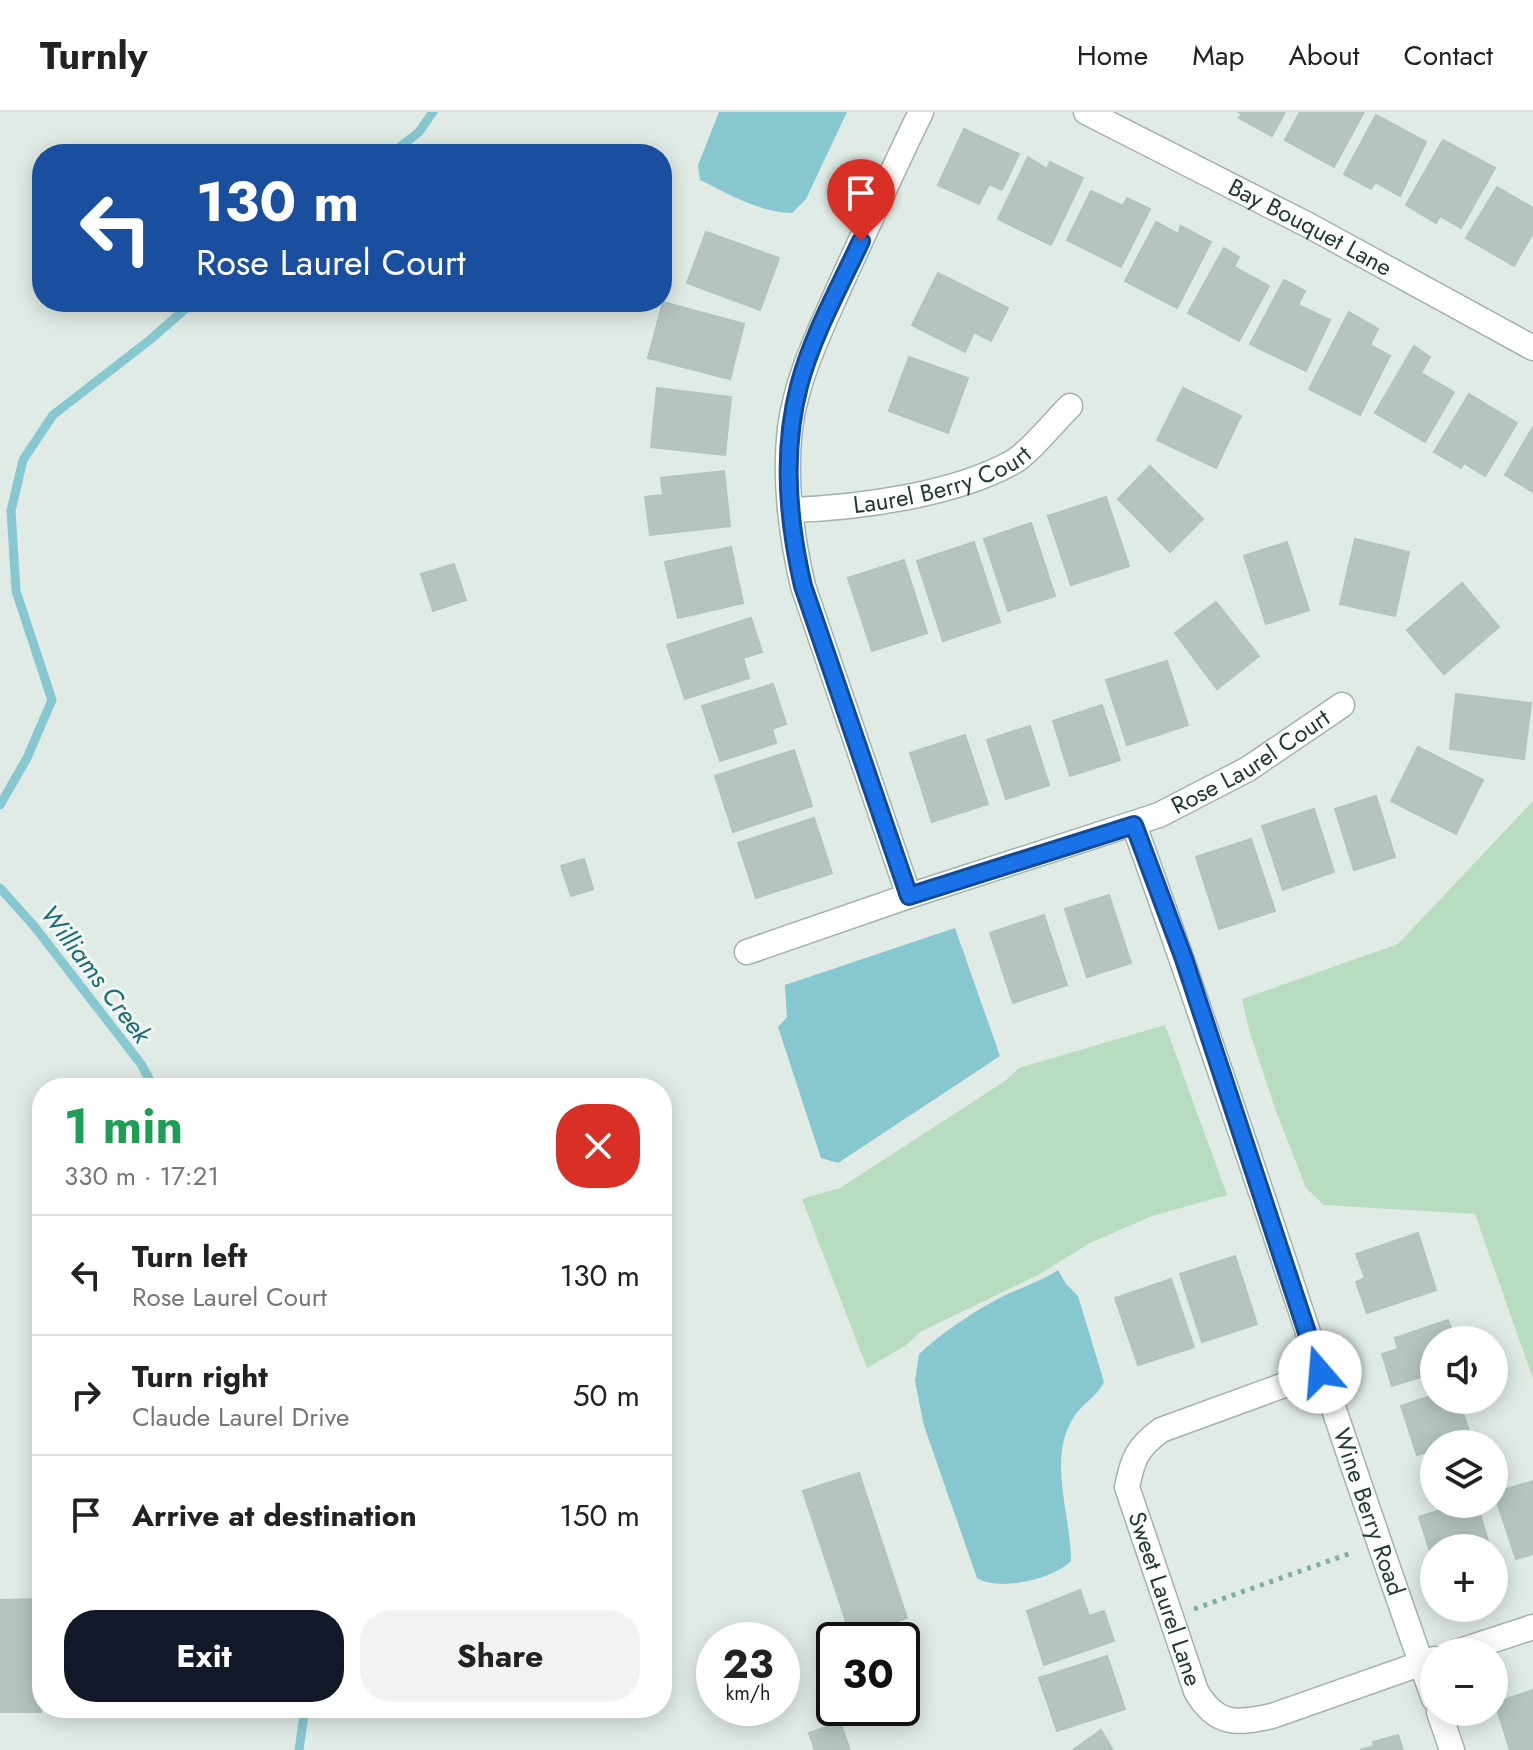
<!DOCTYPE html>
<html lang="en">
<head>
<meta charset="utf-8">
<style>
  body { margin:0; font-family:Jost,sans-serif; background:#f2f2f2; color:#222; height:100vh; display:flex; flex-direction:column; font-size:30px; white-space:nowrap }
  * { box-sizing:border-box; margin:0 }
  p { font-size:26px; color:#767676 }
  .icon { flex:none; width:44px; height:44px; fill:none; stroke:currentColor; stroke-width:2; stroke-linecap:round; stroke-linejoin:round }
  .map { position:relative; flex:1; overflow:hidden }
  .panel { position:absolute; left:32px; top:966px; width:640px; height:640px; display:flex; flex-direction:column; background:#fff; border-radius:32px; box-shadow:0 4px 20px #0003 }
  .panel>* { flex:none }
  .hud { position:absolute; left:32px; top:32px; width:640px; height:168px; border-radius:32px; box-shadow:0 4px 20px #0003; background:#1a4fa0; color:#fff; overflow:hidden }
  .controls { position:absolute; left:1420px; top:1214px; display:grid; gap:16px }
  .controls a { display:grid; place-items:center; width:88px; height:88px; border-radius:50%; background:#fff; box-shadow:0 4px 20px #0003; font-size:40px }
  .speed { position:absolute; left:696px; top:1510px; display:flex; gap:16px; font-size:40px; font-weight:700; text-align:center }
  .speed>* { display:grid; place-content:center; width:104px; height:104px; border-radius:50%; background:#fff; box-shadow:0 4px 20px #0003; line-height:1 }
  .speed small { font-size:20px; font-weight:400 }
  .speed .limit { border:4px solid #111; border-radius:12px; background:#fff; color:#111 }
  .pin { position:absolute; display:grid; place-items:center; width:68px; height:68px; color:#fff; margin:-82px -34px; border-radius:50% 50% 50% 0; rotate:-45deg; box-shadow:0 0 8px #0007 }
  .pin .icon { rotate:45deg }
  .me { position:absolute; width:88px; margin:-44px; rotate:342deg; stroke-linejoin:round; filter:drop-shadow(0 0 6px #0008) }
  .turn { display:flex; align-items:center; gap:28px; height:168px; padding:0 32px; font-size:36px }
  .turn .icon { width:104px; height:104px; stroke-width:2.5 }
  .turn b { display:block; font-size:56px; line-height:68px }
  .round { display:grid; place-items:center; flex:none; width:84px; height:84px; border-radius:32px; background:#f2f2f2 }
  .summary { display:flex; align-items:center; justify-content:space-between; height:136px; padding:0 32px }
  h1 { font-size:48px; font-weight:700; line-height:60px; color:#1e9e55 }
  .button { display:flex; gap:16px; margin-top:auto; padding:16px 32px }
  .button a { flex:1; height:92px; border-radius:32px; background:#111827; color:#fff; font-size:32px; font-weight:700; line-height:92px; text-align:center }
  .button a+a { background:#f2f2f2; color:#222 }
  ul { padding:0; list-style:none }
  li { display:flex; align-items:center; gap:24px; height:120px; padding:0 32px; border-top:2px solid #e0e0e0 }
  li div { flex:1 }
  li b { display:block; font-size:30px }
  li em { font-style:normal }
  header { display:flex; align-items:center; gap:48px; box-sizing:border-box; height:112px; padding:0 40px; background:#fff; border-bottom:2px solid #e0e0e0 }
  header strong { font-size:38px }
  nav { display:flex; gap:44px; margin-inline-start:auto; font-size:28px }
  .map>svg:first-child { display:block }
  .green { fill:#b8dcc0 }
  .water { fill:#87c8d0 }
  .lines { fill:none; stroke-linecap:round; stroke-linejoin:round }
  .stream { stroke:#87c8d0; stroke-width:9 }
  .building { fill:#b5c5be; stroke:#b2c4bc; stroke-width:2 }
  .minor-casing { stroke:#a3b3ac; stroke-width:27 }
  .path { stroke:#80ae9e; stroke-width:5; stroke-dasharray:4 6; stroke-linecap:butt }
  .minor { stroke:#fff; stroke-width:24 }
  .route-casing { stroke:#114b97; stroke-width:20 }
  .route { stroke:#1a73e8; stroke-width:14 }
  .labels { text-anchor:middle; stroke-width:6; stroke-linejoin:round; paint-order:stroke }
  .street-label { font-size:24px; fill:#213b33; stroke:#f0f7f3 }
  .water-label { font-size:26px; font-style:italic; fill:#1b6b76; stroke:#f0f7f3 }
</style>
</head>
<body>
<header>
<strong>Turnly</strong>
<nav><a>Home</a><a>Map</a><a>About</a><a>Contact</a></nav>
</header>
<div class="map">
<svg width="1533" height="1638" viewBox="0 0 1533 1638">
  <rect width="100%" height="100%" fill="#e0ebe5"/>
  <!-- green -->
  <g class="green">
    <path d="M1533 689V1267L1475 1102 1324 1093 1306 1076 1276 999 1249 918 1242 887 1398 832Z"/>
    <path d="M1165 913 1227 1083 1152 1104 1090 1131 1038 1163 922 1219 905 1234 867 1256 802 1087 840 1076 1005 969 1019 956Z"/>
  </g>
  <!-- water -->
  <g class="water">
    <path d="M719 0H847L806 87 792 101C758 100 729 82 700 68L698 53Z"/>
    <path d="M955 816 1000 944 838 1051 821 1046 778 915 787 905 785 873Z"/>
    <path d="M1058 1158 1066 1172 1078 1184 1104 1270C1097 1285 1080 1293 1072 1308 1048 1350 1071 1403 1071 1449 1053 1467 1000 1480 977 1466L924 1314 915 1269 919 1242C942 1221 968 1203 996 1188 1016 1177 1038 1171 1058 1158Z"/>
  </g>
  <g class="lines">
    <!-- stream -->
    <g class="stream">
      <path d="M391 42 419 20 433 0"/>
      <path d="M0 693 27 646 52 588 16 479 11 399 23 348 53 303 151 227 193 190"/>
      <path d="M0 776 34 814 141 952 154 976"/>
      <path d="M299 1638 305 1596"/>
    </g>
  </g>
  <!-- building -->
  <g class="building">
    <path d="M1238 0H1285L1272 24 1239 6 1242 2Z"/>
    <path d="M1300 0H1364L1334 55 1285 28Z"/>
    <path d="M1376 3 1426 30 1400 84 1375 70 1371 77 1344 62Z"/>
    <path d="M964 17 1019 42 1002 78 989 72 979 92 938 73Z"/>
    <path d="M1443 28 1495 56 1461 116 1440 104 1436 111 1406 93Z"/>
    <path d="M1028 45 1047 57 1050 50 1083 66 1051 133 998 107Z"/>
    <path d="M1497 75 1533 96V121L1514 154 1466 126Z"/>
    <path d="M1091 79 1123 94 1127 86 1150 97 1121 155 1067 128Z"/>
    <path d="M1156 110 1178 122 1181 114 1211 130 1177 196 1125 169Z"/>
    <path d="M706 120 779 146 760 198 687 171Z"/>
    <path d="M1224 136 1239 145 1234 155 1269 174 1239 229 1188 201Z"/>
    <path d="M938 161 1008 196 991 229 974 220 965 240 912 213Z"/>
    <path d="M1284 168 1305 179 1298 193 1330 208 1306 259 1250 232Z"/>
    <path d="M663 190 744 212 730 267 648 246Z"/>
    <path d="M1349 200 1378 217 1370 233 1390 244 1360 303 1309 277Z"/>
    <path d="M1414 234 1430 245 1421 261 1454 280 1425 330 1375 301Z"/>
    <path d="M909 245 968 266 948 321 889 299Z"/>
    <path d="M657 276 731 285 725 343 651 335Z"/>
    <path d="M1183 276 1241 304 1216 356 1157 328Z"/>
    <path d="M1469 282 1517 311 1485 364 1464 351 1461 356 1434 340Z"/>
    <path d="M1533 315V380L1505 363Z"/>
    <path d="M1150 354 1203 407 1170 440 1118 387Z"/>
    <path d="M724 359 730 414 650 423 645 385 663 383 661 366Z"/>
    <path d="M1106 385 1129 454 1071 473 1048 404Z"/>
    <path d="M1031 411 1055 484 1008 499 984 427Z"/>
    <path d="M1355 427 1409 440 1395 504 1340 492Z"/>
    <path d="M974 430 1000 510 943 529 917 449Z"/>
    <path d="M1287 430 1309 498 1266 512 1244 444Z"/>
    <path d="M731 435 743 491 678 506 665 450Z"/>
    <path d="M904 448 927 521 872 539 848 466Z"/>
    <path d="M454 452 466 488 433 499 421 462Z"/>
    <path d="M1462 471 1499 515 1444 562 1407 518Z"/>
    <path d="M1216 490 1259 544 1217 577 1175 521Z"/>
    <path d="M751 506 762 540 743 546 749 566 685 587 667 533Z"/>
    <path d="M1167 549 1188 613 1127 633 1106 568Z"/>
    <path d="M773 572 786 612 772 617 776 631 720 649 702 594Z"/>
    <path d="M1456 582 1531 591 1524 647 1450 637Z"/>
    <path d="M1102 593 1120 648 1070 664 1053 609Z"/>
    <path d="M1030 614 1049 673 1006 687 987 628Z"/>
    <path d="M965 623 988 692 932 710 910 641Z"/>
    <path d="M1418 635 1483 668 1456 722 1391 689Z"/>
    <path d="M794 638 812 694 733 720 715 664Z"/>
    <path d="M1376 684 1395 745 1354 758 1335 697Z"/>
    <path d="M1314 697 1334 760 1283 778 1262 714Z"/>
    <path d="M814 706 832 761 756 786 738 731Z"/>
    <path d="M1251 727 1275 799 1219 817 1196 745Z"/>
    <path d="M584 747 593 777 571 784 561 754Z"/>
    <path d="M1109 783 1131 851 1087 865 1065 797Z"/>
    <path d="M1044 803 1067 873 1013 891 990 821Z"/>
    <path d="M1418 1121 1436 1178 1367 1201 1356 1170 1365 1166 1356 1142Z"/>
    <path d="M1235 1144 1257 1212 1202 1230 1180 1162Z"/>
    <path d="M1171 1167 1194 1235 1138 1253 1115 1186Z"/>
    <path d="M1448 1208 1455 1228H1434V1261L1392 1274 1382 1242 1398 1237 1395 1226Z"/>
    <path d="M1434 1283V1288H1459L1471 1326 1451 1332H1434V1338L1417 1343 1401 1294Z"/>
    <path d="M859 1361 907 1506 851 1525 803 1379Z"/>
    <path d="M1533 1369V1442L1516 1447 1494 1381Z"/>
    <path d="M1459 1392H1477L1490 1436H1434V1452L1419 1405Z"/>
    <path d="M1080 1478 1089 1504 1104 1499 1114 1529 1044 1553 1027 1499Z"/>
    <path d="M42 1487V1522H39L41 1600H0V1488Z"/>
    <path d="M1107 1544 1125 1597 1057 1619 1039 1566Z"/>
    <path d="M1533 1578V1638H1510L1495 1591Z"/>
    <path d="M840 1610 850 1638H815L809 1621Z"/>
    <path d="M1101 1618 1113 1638H1073Z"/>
    <path d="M1398 1623 1403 1638H1360L1374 1634 1373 1630Z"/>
  </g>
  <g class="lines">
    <defs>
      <g id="minor">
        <path id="s1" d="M1086 0 1310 114 1533 236"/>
        <path id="s2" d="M790 398C857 396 954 383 1013 350 1030 340 1055 309 1070 294"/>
        <path id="s3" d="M1134 713C1239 1002 1330 1297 1434 1587"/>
        <path d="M909 784 803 474C791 423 784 368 790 316 797 263 822 215 843 167 869 111 894 55 921 0"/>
        <path id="s4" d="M747 840 909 784 1159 703 1248 657 1342 593"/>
        <path id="s5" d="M1320 1260 1161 1318C1137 1336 1133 1346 1127 1375L1196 1579C1216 1614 1237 1612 1272 1604L1434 1547"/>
        <path d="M1457 1540 1533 1515"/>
        <path d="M1439 1600 1452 1638"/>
      </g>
    </defs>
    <!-- minor casing -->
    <use href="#minor" class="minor-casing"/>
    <!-- path -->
    <path class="path" d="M1194 1497 1354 1440"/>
    <!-- minor -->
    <use href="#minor" class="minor"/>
  </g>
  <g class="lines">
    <defs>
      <path id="route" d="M861 129C839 176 812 224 799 274 782 339 788 410 803 474L909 784 1134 713 1184 847 1320 1260"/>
    </defs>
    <!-- route casing -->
    <use href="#route" class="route-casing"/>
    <!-- route -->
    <use href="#route" class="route"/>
  </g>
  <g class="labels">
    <!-- street labels -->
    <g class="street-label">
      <text dy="8" stroke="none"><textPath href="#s1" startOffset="252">Bay Bouquet Lane</textPath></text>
      <text dy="8" stroke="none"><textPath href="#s2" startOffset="156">Laurel Berry Court</textPath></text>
      <text dy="8" stroke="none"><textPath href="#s4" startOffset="540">Rose Laurel Court</textPath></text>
      <text dy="8" stroke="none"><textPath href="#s3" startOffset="726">Wine Berry Road</textPath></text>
      <text dy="8" stroke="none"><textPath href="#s5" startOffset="356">Sweet Laurel Lane</textPath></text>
    </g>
    <!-- water labels -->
    <g class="water-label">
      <text transform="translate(96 862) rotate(53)" y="9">Williams Creek</text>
    </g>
  </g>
</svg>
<div class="controls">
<a><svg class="icon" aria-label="sound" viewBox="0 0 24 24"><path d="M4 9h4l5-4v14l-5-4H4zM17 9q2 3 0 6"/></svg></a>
<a><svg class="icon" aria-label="layers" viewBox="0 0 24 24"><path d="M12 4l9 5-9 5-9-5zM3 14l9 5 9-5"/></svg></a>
<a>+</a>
<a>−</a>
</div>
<div class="speed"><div>23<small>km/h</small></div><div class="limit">30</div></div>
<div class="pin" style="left:861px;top:129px;background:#d93025"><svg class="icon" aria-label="arrive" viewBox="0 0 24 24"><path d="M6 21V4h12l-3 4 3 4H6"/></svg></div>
<svg class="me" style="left:1320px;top:1260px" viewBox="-20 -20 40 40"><circle r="19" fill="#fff"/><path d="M0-13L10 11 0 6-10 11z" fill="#1a73e8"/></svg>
<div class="hud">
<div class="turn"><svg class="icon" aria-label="left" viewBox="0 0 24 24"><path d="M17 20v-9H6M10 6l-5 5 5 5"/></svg><div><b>130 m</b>Rose Laurel Court</div></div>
</div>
<section class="panel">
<div class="summary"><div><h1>1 min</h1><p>330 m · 17:21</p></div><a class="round" style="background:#d93025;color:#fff"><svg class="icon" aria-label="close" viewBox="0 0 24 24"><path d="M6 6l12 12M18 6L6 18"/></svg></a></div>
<ul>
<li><svg class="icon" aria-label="left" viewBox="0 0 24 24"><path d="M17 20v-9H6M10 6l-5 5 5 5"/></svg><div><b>Turn left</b><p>Rose Laurel Court</p></div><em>130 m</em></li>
<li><svg class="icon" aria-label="right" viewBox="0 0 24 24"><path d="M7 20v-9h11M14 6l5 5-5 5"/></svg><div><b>Turn right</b><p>Claude Laurel Drive</p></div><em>50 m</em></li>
<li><svg class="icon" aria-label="arrive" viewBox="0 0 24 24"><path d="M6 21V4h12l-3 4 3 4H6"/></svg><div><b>Arrive at destination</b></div><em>150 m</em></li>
</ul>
<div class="button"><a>Exit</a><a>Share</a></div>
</section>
</div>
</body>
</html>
